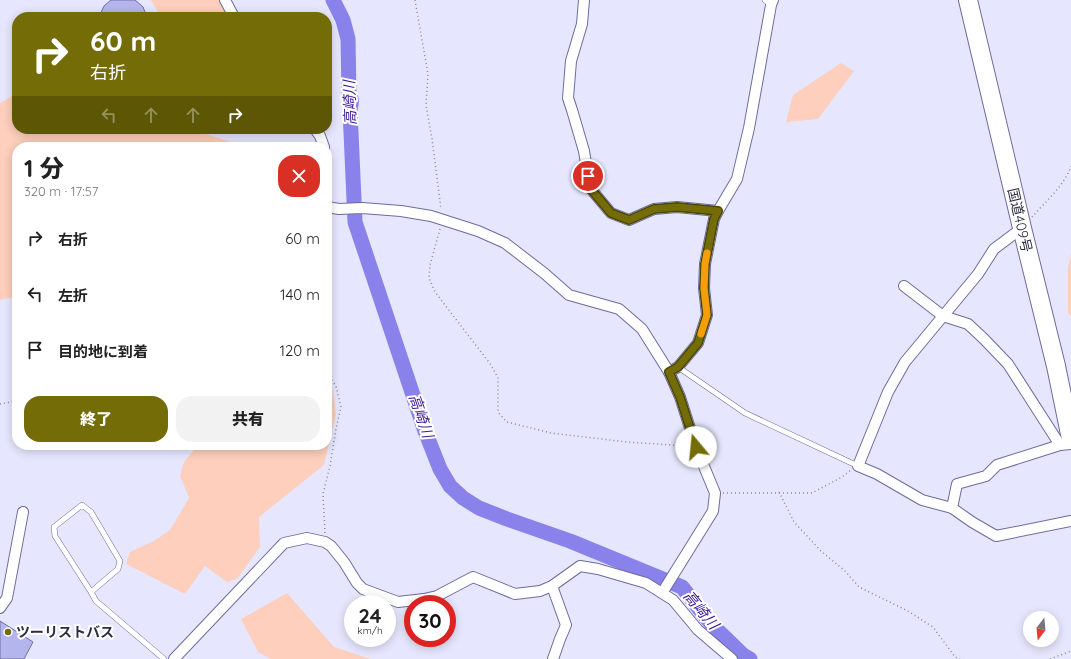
<!DOCTYPE html>
<html lang="ja">
<head>
<meta charset="utf-8">
<style>
  body { margin:0; font-family:Quicksand,"Noto Sans JP",sans-serif; background:#f2f2f2; color:#222; height:100vh; display:flex; flex-direction:column; font-size:15px; white-space:nowrap }
  * { box-sizing:border-box; margin:0 }
  p { font-size:13px; color:#767676 }
  .icon { flex:none; width:22px; height:22px; fill:none; stroke:currentColor; stroke-width:2; stroke-linecap:round; stroke-linejoin:round }
  .map { position:relative; flex:1; overflow:hidden }
  .side { position:absolute; left:12px; top:142px; width:320px; height:308px; display:flex; flex-direction:column; background:#fff; border-radius:16px; box-shadow:0 2px 10px #0003 }
  .side>* { flex:none }
  .top-card { position:absolute; left:12px; top:12px; width:320px; height:122px; border-radius:16px; box-shadow:0 2px 10px #0003; background:#746c07; color:#fff; overflow:hidden }
  .needle { width:26px; rotate:196deg }
  .buttons { position:absolute; left:1023px; top:611px; display:grid; gap:8px }
  .buttons a { display:grid; place-items:center; width:36px; height:36px; border-radius:50%; background:#fff; box-shadow:0 2px 10px #0003; font-size:20px }
  .speed { position:absolute; left:344px; top:595px; display:flex; gap:8px; font-size:20px; font-weight:700; text-align:center }
  .speed>* { display:grid; place-content:center; width:52px; height:52px; border-radius:50%; background:#fff; box-shadow:0 2px 10px #0003; line-height:1 }
  .speed small { font-size:10px; font-weight:400 }
  .speed .limit { border:6px solid #d22; background:#fff; color:#111 }
  .pin { position:absolute; display:grid; place-items:center; width:34px; height:34px; color:#fff; margin:-17px; border:2px solid #fff; border-radius:50%; box-shadow:0 1px 4px #0007 }
  .me { position:absolute; width:44px; margin:-22px; rotate:343deg; stroke-linejoin:round; filter:drop-shadow(0 0 3px #0008) }
  .turn { display:flex; align-items:center; gap:14px; height:84px; padding:0 12px; font-size:18px }
  .turn .icon { width:52px; height:52px; stroke-width:2.5 }
  .turn b { display:block; font-size:28px; line-height:34px }
  .lanes { display:flex; align-items:center; height:38px; padding:0 12px; background:#0003; justify-content:center; gap:20px; direction:ltr }
  .lanes .off { opacity:.35 }
  .round { display:grid; place-items:center; flex:none; width:42px; height:42px; border-radius:16px; background:#f2f2f2 }
  .summary { display:flex; align-items:center; justify-content:space-between; height:68px; padding:0 12px }
  h1 { font-size:24px; font-weight:800; line-height:30px }
  .button { display:flex; gap:8px; margin-top:auto; padding:8px 12px }
  .button a { flex:1; height:46px; border-radius:16px; background:#746c07; color:#fff; font-size:16px; font-weight:800; line-height:46px; text-align:center }
  .button a+a { background:#f2f2f2; color:#222 }
  ul { padding:0; list-style:none }
  li { display:flex; align-items:center; gap:12px; height:56px; padding:0 12px }
  li div { flex:1 }
  li b { display:block; font-size:15px }
  li em { font-style:normal }
  .map>svg:first-child { display:block }
  .green { fill:#fdcfbc }
  .lines { fill:none; stroke-linecap:round; stroke-linejoin:round }
  .river { stroke:#8882ea; stroke-width:15 }
  .building { fill:#b5b5ed; stroke:#6f6ea2 }
  .lane-casing { stroke:#6c6b9e; stroke-width:6 }
  .street-casing { stroke:#6c6b9e; stroke-width:12 }
  .highway-casing { stroke:#6c6b9e; stroke-width:20 }
  .path { stroke:#88889e; stroke-width:1.5; stroke-dasharray:1 3; stroke-linecap:butt }
  .lane { stroke:#fff; stroke-width:5 }
  .street { stroke:#fff; stroke-width:10 }
  .highway { stroke:#fff; stroke-width:18 }
  .route-casing { stroke:#4b4605; stroke-width:10 }
  .route { stroke:#746c07; stroke-width:7 }
  .slow { stroke:#f59e0b; stroke-width:7 }
  .poi-dot { fill:#746c07; stroke:#fff; stroke-width:1.5 }
  .labels { text-anchor:middle; stroke-width:4; stroke-linejoin:round; paint-order:stroke }
  .street-label { font-size:14px; fill:#2d2c42; stroke:#fff }
  .poi-label { font-size:14px; font-weight:bold; fill:#2d2c42; stroke:#fff; text-anchor:start }
  .water-label { font-size:15px; font-style:italic; fill:#3a1a95; stroke:#fff }
</style>
</head>
<body>
<div class="map">
<svg width="1071" height="659" viewBox="0 0 1071 659">
  <rect width="100%" height="100%" fill="#e6e7fe"/>
  <!-- green -->
  <g class="green">
    <path d="M151 0H220L229 17H161Z"/>
    <path d="M841 63 854 71 818 119 786 122 793 95Z"/>
    <path d="M17 93V129H201L203 133 246 147H17V296L0 300V103Z"/>
    <path d="M1071 253V317L1068 313V268Z"/>
    <path d="M327 381 333 391 336 414 324 465 259 517 260 547 237 579 227 582 205 566 185 594 126 564 130 552 154 541 170 530 189 498 180 476 184 462 198 445H327Z"/>
    <path d="M287 593 334 647 371 659H271L258 652 241 619Z"/>
  </g>
  <g class="lines">
    <!-- river -->
    <path class="river" d="M333 0 343 20 348 39 349 95C353 99 351 105 350 110L355 222 425 431 440 469 450 486 463 498 479 508 507 519 570 541 682 587 713 626 743 655 750 659"/>
  </g>
  <!-- building -->
  <g class="building">
    <path d="M111 0H135L143 7 147 17H99L104 6Z"/>
    <path d="M0 621 33 642 24 659H0Z"/>
  </g>
  <g class="lines">
    <defs>
      <g id="lane">
        <path d="M765 0 771 5"/>
        <path d="M678 367 745 413 858 466"/>
        <path d="M91 592 118 569 120 561 91 512 82 505 54 527 55 536 91 592 96 601 164 659"/>
      </g>
      <g id="street">
        <path d="M225 0 234 17"/>
        <path d="M584 0 582 24 571 61 568 98 572 110 584 151 590 188 611 213 629 220 654 209 677 207 718 211"/>
        <path d="M315 129 320 136 324 147"/>
        <path d="M327 207 339 209 362 208 401 211 431 216 478 231 505 243 544 273 569 295 619 309 642 329 669 372 680 397 696 447 715 493 713 511 662 593"/>
        <path d="M1022 228 994 249 978 274 905 362 888 392 858 466 877 474 922 500 952 508 972 522 996 536 1071 521"/>
        <path d="M904 286 943 316 968 324 984 339 1008 364 1060 445 1071 444"/>
        <path d="M669 372 678 367 698 343 707 315 704 288 705 264 714 219 718 211 737 179 749 128 771 5 773 0"/>
        <path d="M952 508 957 484 986 476 997 465 1060 445"/>
        <path d="M552 586 566 625 560 639 553 659"/>
        <path d="M0 608 7 598 23 512"/>
        <path d="M174 659 284 543 307 538 325 542 331 546 344 562 357 583 363 589 398 602 424 599 437 596 473 577 515 594 540 591 552 586 580 566 598 569 646 583 673 600 698 630 732 659"/>
      </g>
      <path id="highway" d="M968 0 1022 228 1056 366 1071 439"/>
    </defs>
    <!-- lane casing -->
    <use href="#lane" class="lane-casing"/>
    <!-- street casing -->
    <use href="#street" class="street-casing"/>
    <!-- highway casing -->
    <use href="#highway" class="highway-casing"/>
    <!-- path -->
    <g class="path">
      <path d="M415 0 428 74 426 105 432 139 441 209"/>
      <path d="M1032 217C1045 202 1065 185 1071 166"/>
      <path d="M440 229 430 265 429 278 435 292 491 365 498 378V412L507 422 551 433 627 442 686 446"/>
      <path d="M0 404 17 401"/>
      <path d="M779 492 794 522 821 551 845 571 859 587 906 610 933 627 955 657 960 659"/>
      <path d="M723 493H812L842 477 851 470"/>
      <path d="M325 533 323 494 330 466 336 429 341 407 336 386 327 373"/>
      <path d="M1050 659 1071 651"/>
    </g>
    <!-- lane -->
    <use href="#lane" class="lane"/>
    <!-- street -->
    <use href="#street" class="street"/>
    <!-- highway -->
    <use href="#highway" class="highway"/>
  </g>
  <g class="lines">
    <defs>
      <path id="route" d="M588 176 590 188 611 213 629 220 654 209 677 207 718 211 714 219 705 264 704 288 707 315 698 343 678 367 669 372 680 397 696 447"/>
    </defs>
    <!-- route casing -->
    <use href="#route" class="route-casing"/>
    <!-- route -->
    <use href="#route" class="route"/>
    <!-- slow -->
    <path class="slow" d="M701 334 707 315 704 288 705 264 707 253"/>
  </g>
  <!-- markers -->
  <circle class="poi-dot" cx="8" cy="632" r="4"/>
  <g class="labels">
    <!-- street labels -->
    <g class="street-label">
      <text transform="translate(1020 220) rotate(77)" y="5">国道409号</text>
    </g>
    <!-- poi labels -->
    <g class="poi-label">
      <text x="16" y="637">ツーリストバス</text>
    </g>
    <!-- water labels -->
    <g class="water-label">
      <text transform="translate(350 103) rotate(-92)" y="5">高崎川</text>
      <text transform="translate(421 416) rotate(71)" y="5">高崎川</text>
      <text transform="translate(701 610) rotate(50)" y="5">高崎川</text>
    </g>
  </g>
</svg>
<div class="buttons">
<a><svg class="needle" viewBox="-14 -14 28 28"><path d="M0-13l5 13h-10z" fill="#e53935"/><path d="M0 13l5-13h-10z" fill="#767676"/></svg></a>
</div>
<div class="speed"><div>24<small>km/h</small></div><div class="limit">30</div></div>
<div class="pin" style="left:588px;top:176px;background:#d93025"><svg class="icon" aria-label="arrive" viewBox="0 0 24 24"><path d="M6 21V4h12l-3 4 3 4H6"/></svg></div>
<svg class="me" style="left:696px;top:447px" viewBox="-20 -20 40 40"><circle r="19" fill="#fff"/><path d="M0-13L10 11 0 6-10 11z" fill="#746c07"/></svg>
<div class="top-card">
<div class="turn"><svg class="icon" aria-label="right" viewBox="0 0 24 24"><path d="M7 20v-9h11M14 6l5 5-5 5"/></svg><div><b>60 m</b>右折</div></div>
<div class="lanes"><svg class="icon off" aria-label="left" viewBox="0 0 24 24"><path d="M17 20v-9H6M10 6l-5 5 5 5"/></svg><svg class="icon off" aria-label="ahead" viewBox="0 0 24 24"><path d="M12 20V5M6 11l6-6 6 6"/></svg><svg class="icon off" aria-label="ahead" viewBox="0 0 24 24"><path d="M12 20V5M6 11l6-6 6 6"/></svg><svg class="icon" aria-label="right" viewBox="0 0 24 24"><path d="M7 20v-9h11M14 6l5 5-5 5"/></svg></div>
</div>
<section class="side">
<div class="summary"><div><h1>1 分</h1><p>320 m · 17:57</p></div><a class="round" style="background:#d93025;color:#fff"><svg class="icon" aria-label="close" viewBox="0 0 24 24"><path d="M6 6l12 12M18 6L6 18"/></svg></a></div>
<ul>
<li><svg class="icon" aria-label="right" viewBox="0 0 24 24"><path d="M7 20v-9h11M14 6l5 5-5 5"/></svg><div><b>右折</b></div><em>60 m</em></li>
<li><svg class="icon" aria-label="left" viewBox="0 0 24 24"><path d="M17 20v-9H6M10 6l-5 5 5 5"/></svg><div><b>左折</b></div><em>140 m</em></li>
<li><svg class="icon" aria-label="arrive" viewBox="0 0 24 24"><path d="M6 21V4h12l-3 4 3 4H6"/></svg><div><b>目的地に到着</b></div><em>120 m</em></li>
</ul>
<div class="button"><a>終了</a><a>共有</a></div>
</section>
</div>
</body>
</html>
